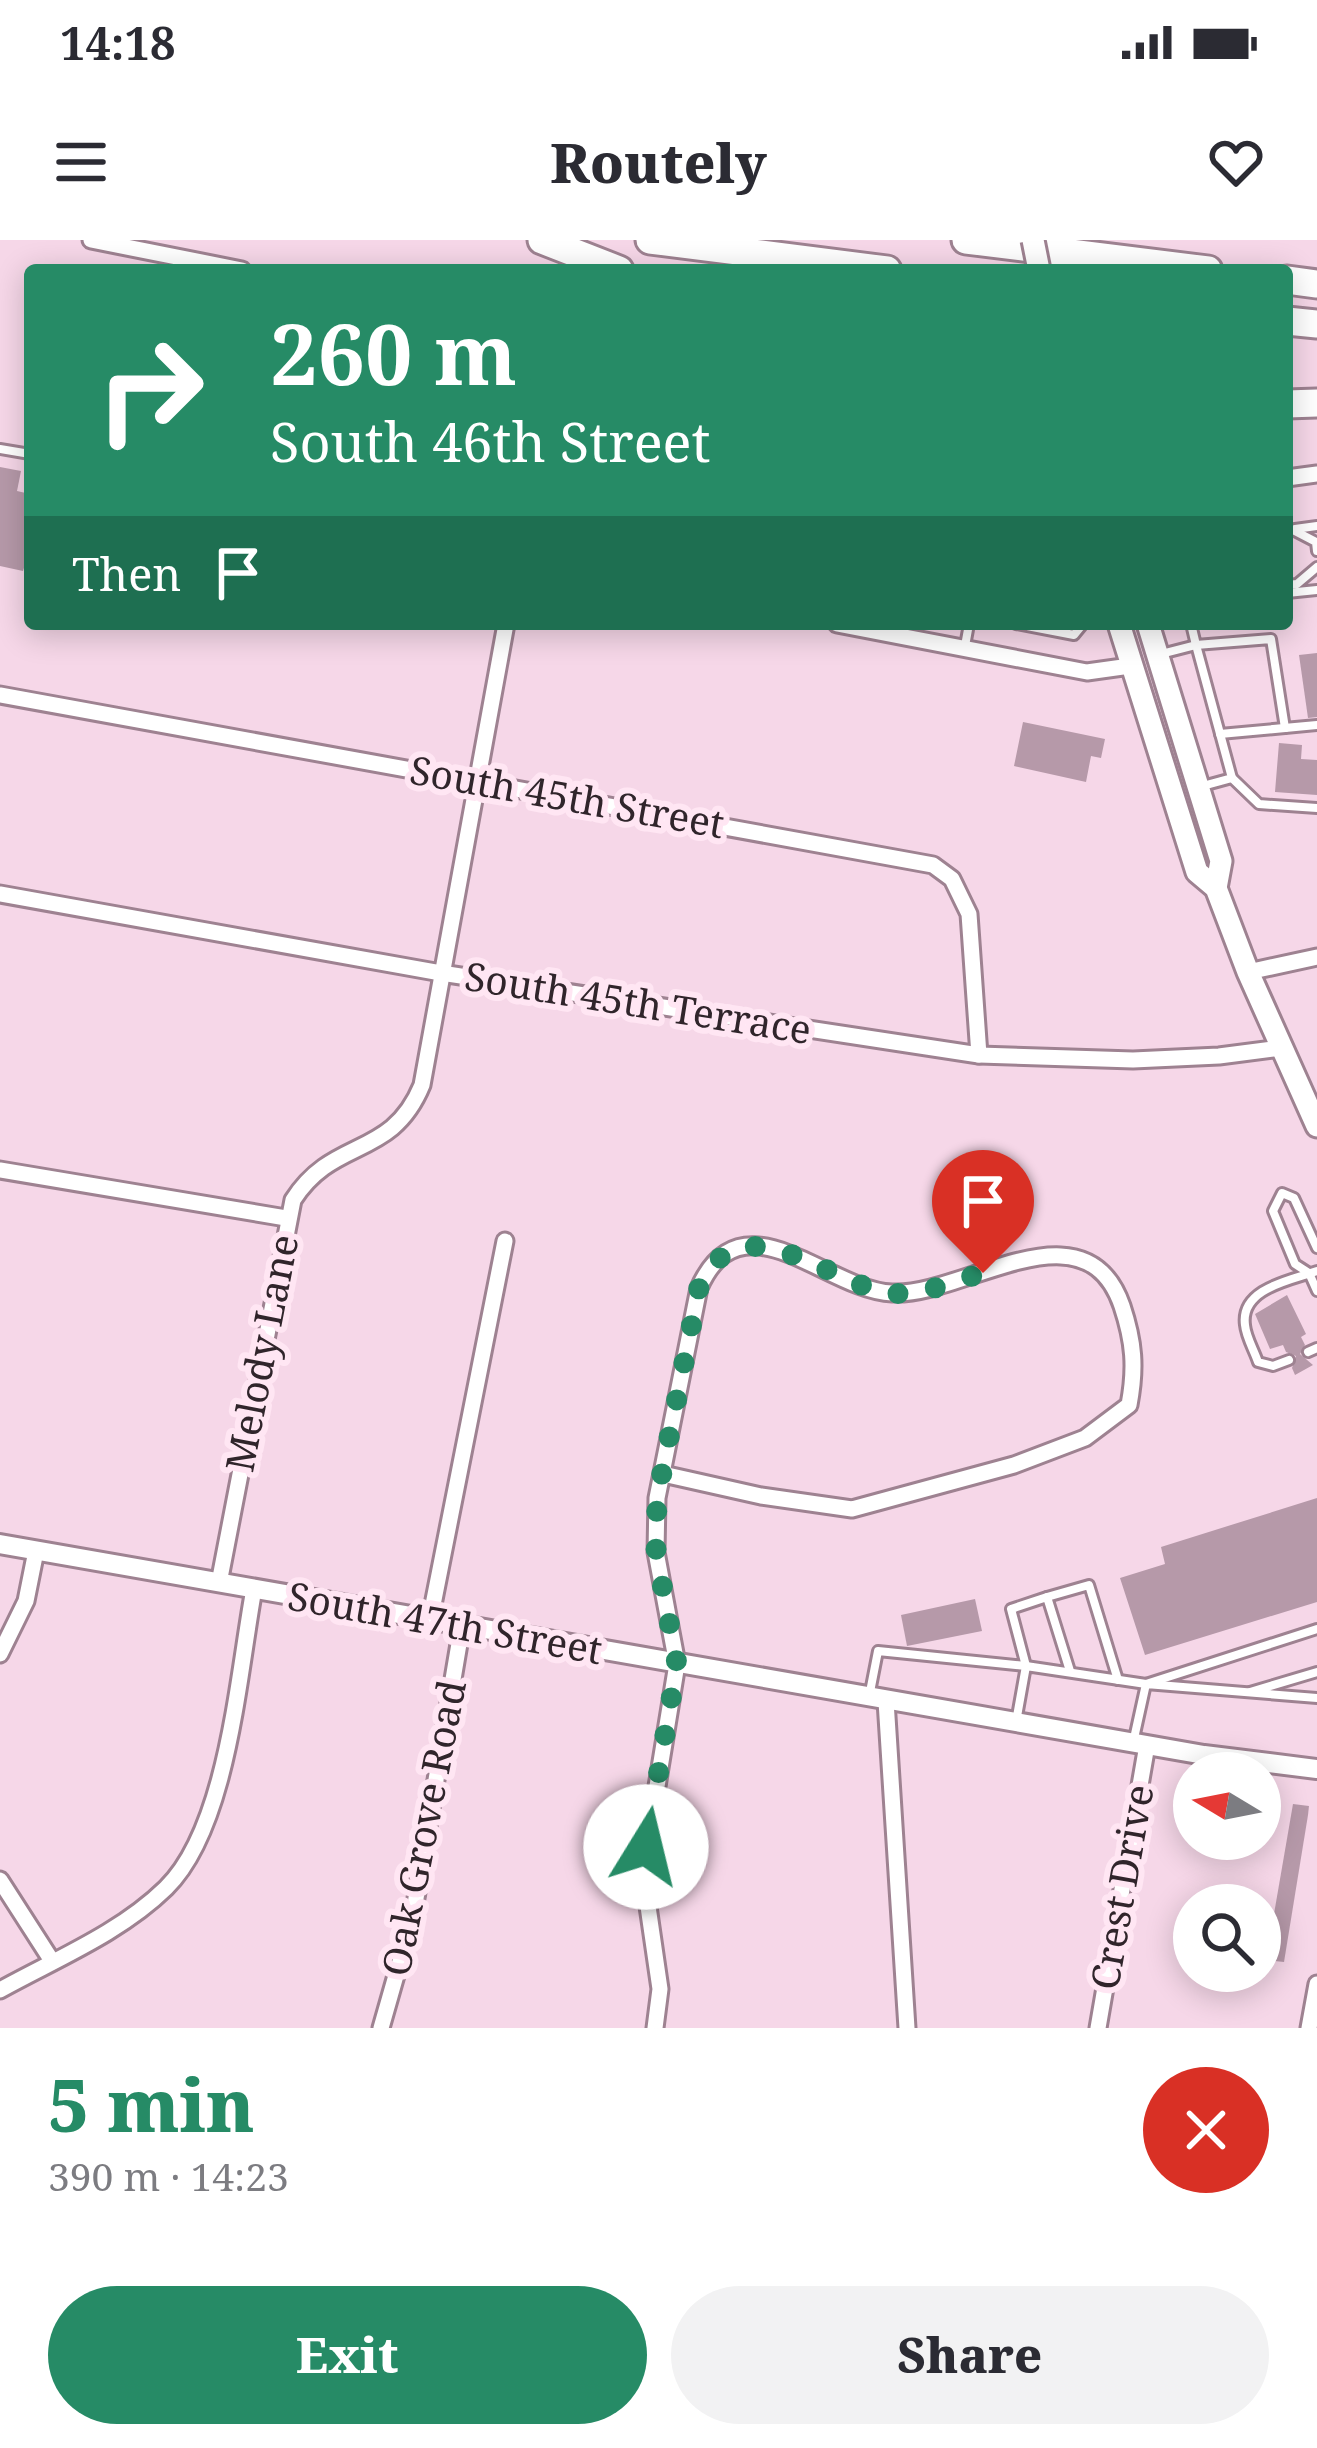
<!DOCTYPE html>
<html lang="en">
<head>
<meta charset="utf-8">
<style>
  body { margin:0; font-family:"Noto Serif",serif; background:#f2f2f3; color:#2b2b33; height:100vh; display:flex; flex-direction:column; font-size:45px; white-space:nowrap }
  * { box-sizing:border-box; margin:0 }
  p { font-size:39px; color:#7c7c81 }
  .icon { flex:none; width:66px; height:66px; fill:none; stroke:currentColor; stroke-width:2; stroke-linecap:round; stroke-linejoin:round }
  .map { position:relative; height:1788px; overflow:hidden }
  .sheet { display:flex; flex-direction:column; background:#fff; flex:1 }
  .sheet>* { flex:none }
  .hud { position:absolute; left:24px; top:24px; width:1269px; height:366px; border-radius:12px; box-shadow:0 6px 30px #0003; background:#268b66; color:#fff; overflow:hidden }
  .needle { width:78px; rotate:280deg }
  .controls { position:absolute; left:1173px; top:1512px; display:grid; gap:24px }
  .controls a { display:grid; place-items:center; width:108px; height:108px; border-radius:50%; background:#fff; box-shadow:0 6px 30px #0003; font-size:60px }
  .pin { position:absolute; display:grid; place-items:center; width:102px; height:102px; color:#fff; margin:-123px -51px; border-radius:50% 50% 50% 0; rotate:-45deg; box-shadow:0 0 12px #0007 }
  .pin .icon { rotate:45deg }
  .me { position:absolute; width:132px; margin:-66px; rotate:9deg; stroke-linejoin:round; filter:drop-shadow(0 0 9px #0008) }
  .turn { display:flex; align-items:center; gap:42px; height:252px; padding:0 48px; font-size:54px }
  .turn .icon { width:156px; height:156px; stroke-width:2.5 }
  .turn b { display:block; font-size:84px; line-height:102px }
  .then { display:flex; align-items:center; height:114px; padding:0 48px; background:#0003; gap:24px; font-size:45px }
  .round { display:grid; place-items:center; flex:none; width:126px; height:126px; border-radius:63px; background:#f2f2f3 }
  .overview { display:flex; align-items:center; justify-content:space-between; height:204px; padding:0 48px }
  h1 { font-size:72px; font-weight:800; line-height:90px; color:#268b66 }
  .button { display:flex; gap:24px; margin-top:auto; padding:24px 48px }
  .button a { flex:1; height:138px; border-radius:72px; background:#268b66; color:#fff; font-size:48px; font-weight:800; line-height:138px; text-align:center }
  .button a+a { background:#f2f2f3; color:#2b2b33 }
  .status { display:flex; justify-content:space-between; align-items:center; height:84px; padding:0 60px; background:#fff; direction:ltr }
  .status svg { height:33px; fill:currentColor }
  header { display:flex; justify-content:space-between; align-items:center; height:156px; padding:0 48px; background:#fff; font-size:54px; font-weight:800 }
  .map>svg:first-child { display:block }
  .building { fill:#b699a9 }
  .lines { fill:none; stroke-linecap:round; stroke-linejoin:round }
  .service-casing { stroke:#9e8291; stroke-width:14 }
  .minor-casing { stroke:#9e8291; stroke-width:21 }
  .tertiary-casing { stroke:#9e8291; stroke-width:24 }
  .secondary-casing { stroke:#9e8291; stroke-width:27 }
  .motorway-casing { stroke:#9e8291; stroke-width:33 }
  .service { stroke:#fff; stroke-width:8 }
  .minor { stroke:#fff; stroke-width:15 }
  .tertiary { stroke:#fff; stroke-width:18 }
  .secondary { stroke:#fff; stroke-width:21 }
  .motorway { stroke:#fff; stroke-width:27 }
  .secondary-bridge-casing { stroke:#9e8291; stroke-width:27; stroke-linecap:butt }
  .secondary-bridge { stroke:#fff; stroke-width:21 }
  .route { stroke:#268b66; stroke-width:21; stroke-dasharray:0 37.8 }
  .labels { text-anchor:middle; stroke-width:12; stroke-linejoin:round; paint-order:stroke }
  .street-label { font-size:39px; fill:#30252b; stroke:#ffe6f3 }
</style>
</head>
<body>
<div class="status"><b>14:18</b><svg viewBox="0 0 49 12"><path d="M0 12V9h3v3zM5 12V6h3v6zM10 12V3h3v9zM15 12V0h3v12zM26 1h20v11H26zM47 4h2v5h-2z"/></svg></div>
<header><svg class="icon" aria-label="menu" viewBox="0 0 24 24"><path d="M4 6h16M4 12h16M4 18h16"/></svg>Routely<svg class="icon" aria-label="heart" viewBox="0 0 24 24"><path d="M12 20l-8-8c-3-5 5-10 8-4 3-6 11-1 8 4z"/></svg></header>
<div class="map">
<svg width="1317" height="1788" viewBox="0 0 1317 1788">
  <rect width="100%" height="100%" fill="#f6d7e8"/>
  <!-- building -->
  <g class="building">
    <path d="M0 227 21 231 17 251 30 254V309L23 331 0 326Z"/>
    <path d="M1317 413V477L1308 478 1299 415Z"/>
    <path d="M1023 482 1105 499 1101 518 1091 516 1086 542 1014 526Z"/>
    <path d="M1279 503 1302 505 1301 519 1317 520V555L1275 552Z"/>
    <path d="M1287 1055 1306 1094 1301 1097 1305 1105 1300 1114 1313 1125 1295 1135 1292 1128 1296 1116 1286 1112 1283 1105 1270 1109 1255 1074Z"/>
    <path d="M1317 1258V1362L1145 1415 1120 1338 1165 1324 1161 1307Z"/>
    <path d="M975 1359 982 1391 907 1406 901 1375Z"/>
    <path d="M1293 1564 1309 1566 1308 1575 1284 1722 1266 1720Z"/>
  </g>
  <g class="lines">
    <defs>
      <g id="service">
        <path d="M0 209 30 214"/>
        <path d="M1291 289 1316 302 1317 311"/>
        <path d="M1295 289 1317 286"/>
        <path d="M1287 345 1297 344 1317 327"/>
        <path d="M1287 353 1317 350"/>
        <path d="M1016 384 1074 395 1083 384"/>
        <path d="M1191 384 1196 405 1271 399 1285 488"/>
        <path d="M965 406 969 384"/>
        <path d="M1161 414 1196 405 1232 538 1199 547"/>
        <path d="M1220 494 1317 485"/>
        <path d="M1232 538 1259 564 1317 568"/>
        <path d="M1317 1008 1294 958 1282 953 1273 971 1295 1024 1309 1033 1317 1051"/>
        <path d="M1308 1112 1317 1108"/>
        <path d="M1289 1120 1273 1126 1258 1122C1254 1110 1246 1097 1245 1085 1240 1048 1292 1040 1317 1031"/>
        <path d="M1047 1357 1089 1345 1118 1440"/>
        <path d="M1250 1452 1317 1432"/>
        <path d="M869 1457 878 1411 1026 1426 1011 1369 1047 1357 1070 1431"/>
        <path d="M1016 1482 1026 1426 1146 1444 1317 1389"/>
        <path d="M1133 1503 1146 1444 1317 1458"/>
      </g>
      <g id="minor">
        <path d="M91 0 242 30"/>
        <path d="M1287 238 1317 234"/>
        <path d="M837 384 1087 432 1130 426"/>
        <path d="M0 455 933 625 952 639 969 674 979 815"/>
        <path d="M0 654 441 733 979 815 1133 820 1219 816 1281 808"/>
        <path d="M1248 732 1317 717"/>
        <path d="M0 930 286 978"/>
        <path d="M219 1343 293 960C334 896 391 920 422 845L506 384"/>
        <path d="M430 1380 505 1001"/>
        <path d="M0 1414 26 1361 36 1311"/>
        <path d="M886 1461 907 1788"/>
        <path d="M0 1640 52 1721"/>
        <path d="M0 1750C56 1719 120 1693 166 1648 228 1587 238 1435 254 1349"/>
        <path d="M381 1788 413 1676 462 1386"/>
        <path d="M655 1788 660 1749 643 1632 677 1424 656 1312 657 1258 699 1048C742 951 828 1051 892 1053 963 1057 1085 959 1122 1066 1134 1102 1136 1128 1129 1165L1085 1198 1014 1225 852 1269 761 1256 663 1234"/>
        <path d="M1098 1788 1147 1505"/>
        <path d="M1309 1788 1317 1744"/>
      </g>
      <path id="tertiary" d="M0 1304 1204 1515 1317 1529"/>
      <g id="secondary">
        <path d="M1119 384 1197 632 1216 648 1248 732 1317 886"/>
        <path d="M1148 384 1221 621 1216 648"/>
      </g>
      <g id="motorway">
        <path d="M542 0 619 30"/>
        <path d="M650 0 887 30"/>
        <path d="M966 0 1208 30"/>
        <path d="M1287 40 1317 44"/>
        <path d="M1287 81 1317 84"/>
        <path d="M1287 164 1317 163"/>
      </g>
    </defs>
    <!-- service casing -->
    <use href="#service" class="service-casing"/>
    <!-- minor casing -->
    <use href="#minor" class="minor-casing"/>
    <!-- tertiary casing -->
    <use href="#tertiary" class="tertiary-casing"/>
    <!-- secondary casing -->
    <use href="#secondary" class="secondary-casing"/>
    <!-- motorway casing -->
    <use href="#motorway" class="motorway-casing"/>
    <!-- service -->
    <use href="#service" class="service"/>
    <!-- minor -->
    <use href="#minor" class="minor"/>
    <!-- tertiary -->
    <use href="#tertiary" class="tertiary"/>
    <!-- secondary -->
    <use href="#secondary" class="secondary"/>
    <!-- motorway -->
    <use href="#motorway" class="motorway"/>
    <defs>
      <path id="secondary-bridge" d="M1033 0 1039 30"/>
    </defs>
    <!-- secondary-bridge casing -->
    <use href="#secondary-bridge" class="secondary-bridge-casing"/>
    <!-- secondary-bridge -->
    <use href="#secondary-bridge" class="secondary-bridge"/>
  </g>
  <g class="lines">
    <!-- route -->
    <path class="route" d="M646 1607 677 1424 656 1312 657 1258 699 1048C738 959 823 1039 884 1052 915 1059 953 1041 983 1033"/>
  </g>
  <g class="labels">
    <!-- street labels -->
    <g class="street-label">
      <text transform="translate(567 557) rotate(10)" y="14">South 45th Street</text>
      <text transform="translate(638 763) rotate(9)" y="14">South 45th Terrace</text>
      <text transform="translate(262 1113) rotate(-79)" y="14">Melody Lane</text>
      <text transform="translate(445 1383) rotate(10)" y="14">South 47th Street</text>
      <text transform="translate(424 1588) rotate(-79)" y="14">Oak Grove Road</text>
      <text transform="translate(1122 1647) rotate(-80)" y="14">Crest Drive</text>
    </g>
  </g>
</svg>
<div class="controls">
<a><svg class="needle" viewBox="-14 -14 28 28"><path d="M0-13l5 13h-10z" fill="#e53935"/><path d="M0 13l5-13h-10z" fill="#7c7c81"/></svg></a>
<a><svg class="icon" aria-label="search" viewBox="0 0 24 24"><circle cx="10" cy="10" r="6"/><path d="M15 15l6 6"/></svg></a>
</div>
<div class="pin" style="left:983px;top:1033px;background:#d93025"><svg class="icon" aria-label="arrive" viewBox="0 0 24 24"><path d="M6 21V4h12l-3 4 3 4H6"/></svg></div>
<svg class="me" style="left:646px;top:1607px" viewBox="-20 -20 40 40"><circle r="19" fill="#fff"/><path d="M0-13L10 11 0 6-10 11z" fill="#268b66"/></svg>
<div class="hud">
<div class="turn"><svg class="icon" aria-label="right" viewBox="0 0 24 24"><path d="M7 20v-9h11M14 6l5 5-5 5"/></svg><div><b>260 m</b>South 46th Street</div></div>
<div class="then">Then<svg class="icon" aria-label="arrive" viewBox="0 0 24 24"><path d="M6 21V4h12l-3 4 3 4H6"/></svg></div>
</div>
</div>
<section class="sheet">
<div class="overview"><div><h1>5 min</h1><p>390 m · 14:23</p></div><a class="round" style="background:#d93025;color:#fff"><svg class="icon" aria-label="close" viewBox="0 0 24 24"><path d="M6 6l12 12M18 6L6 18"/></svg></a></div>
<div class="button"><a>Exit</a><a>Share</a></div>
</section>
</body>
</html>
